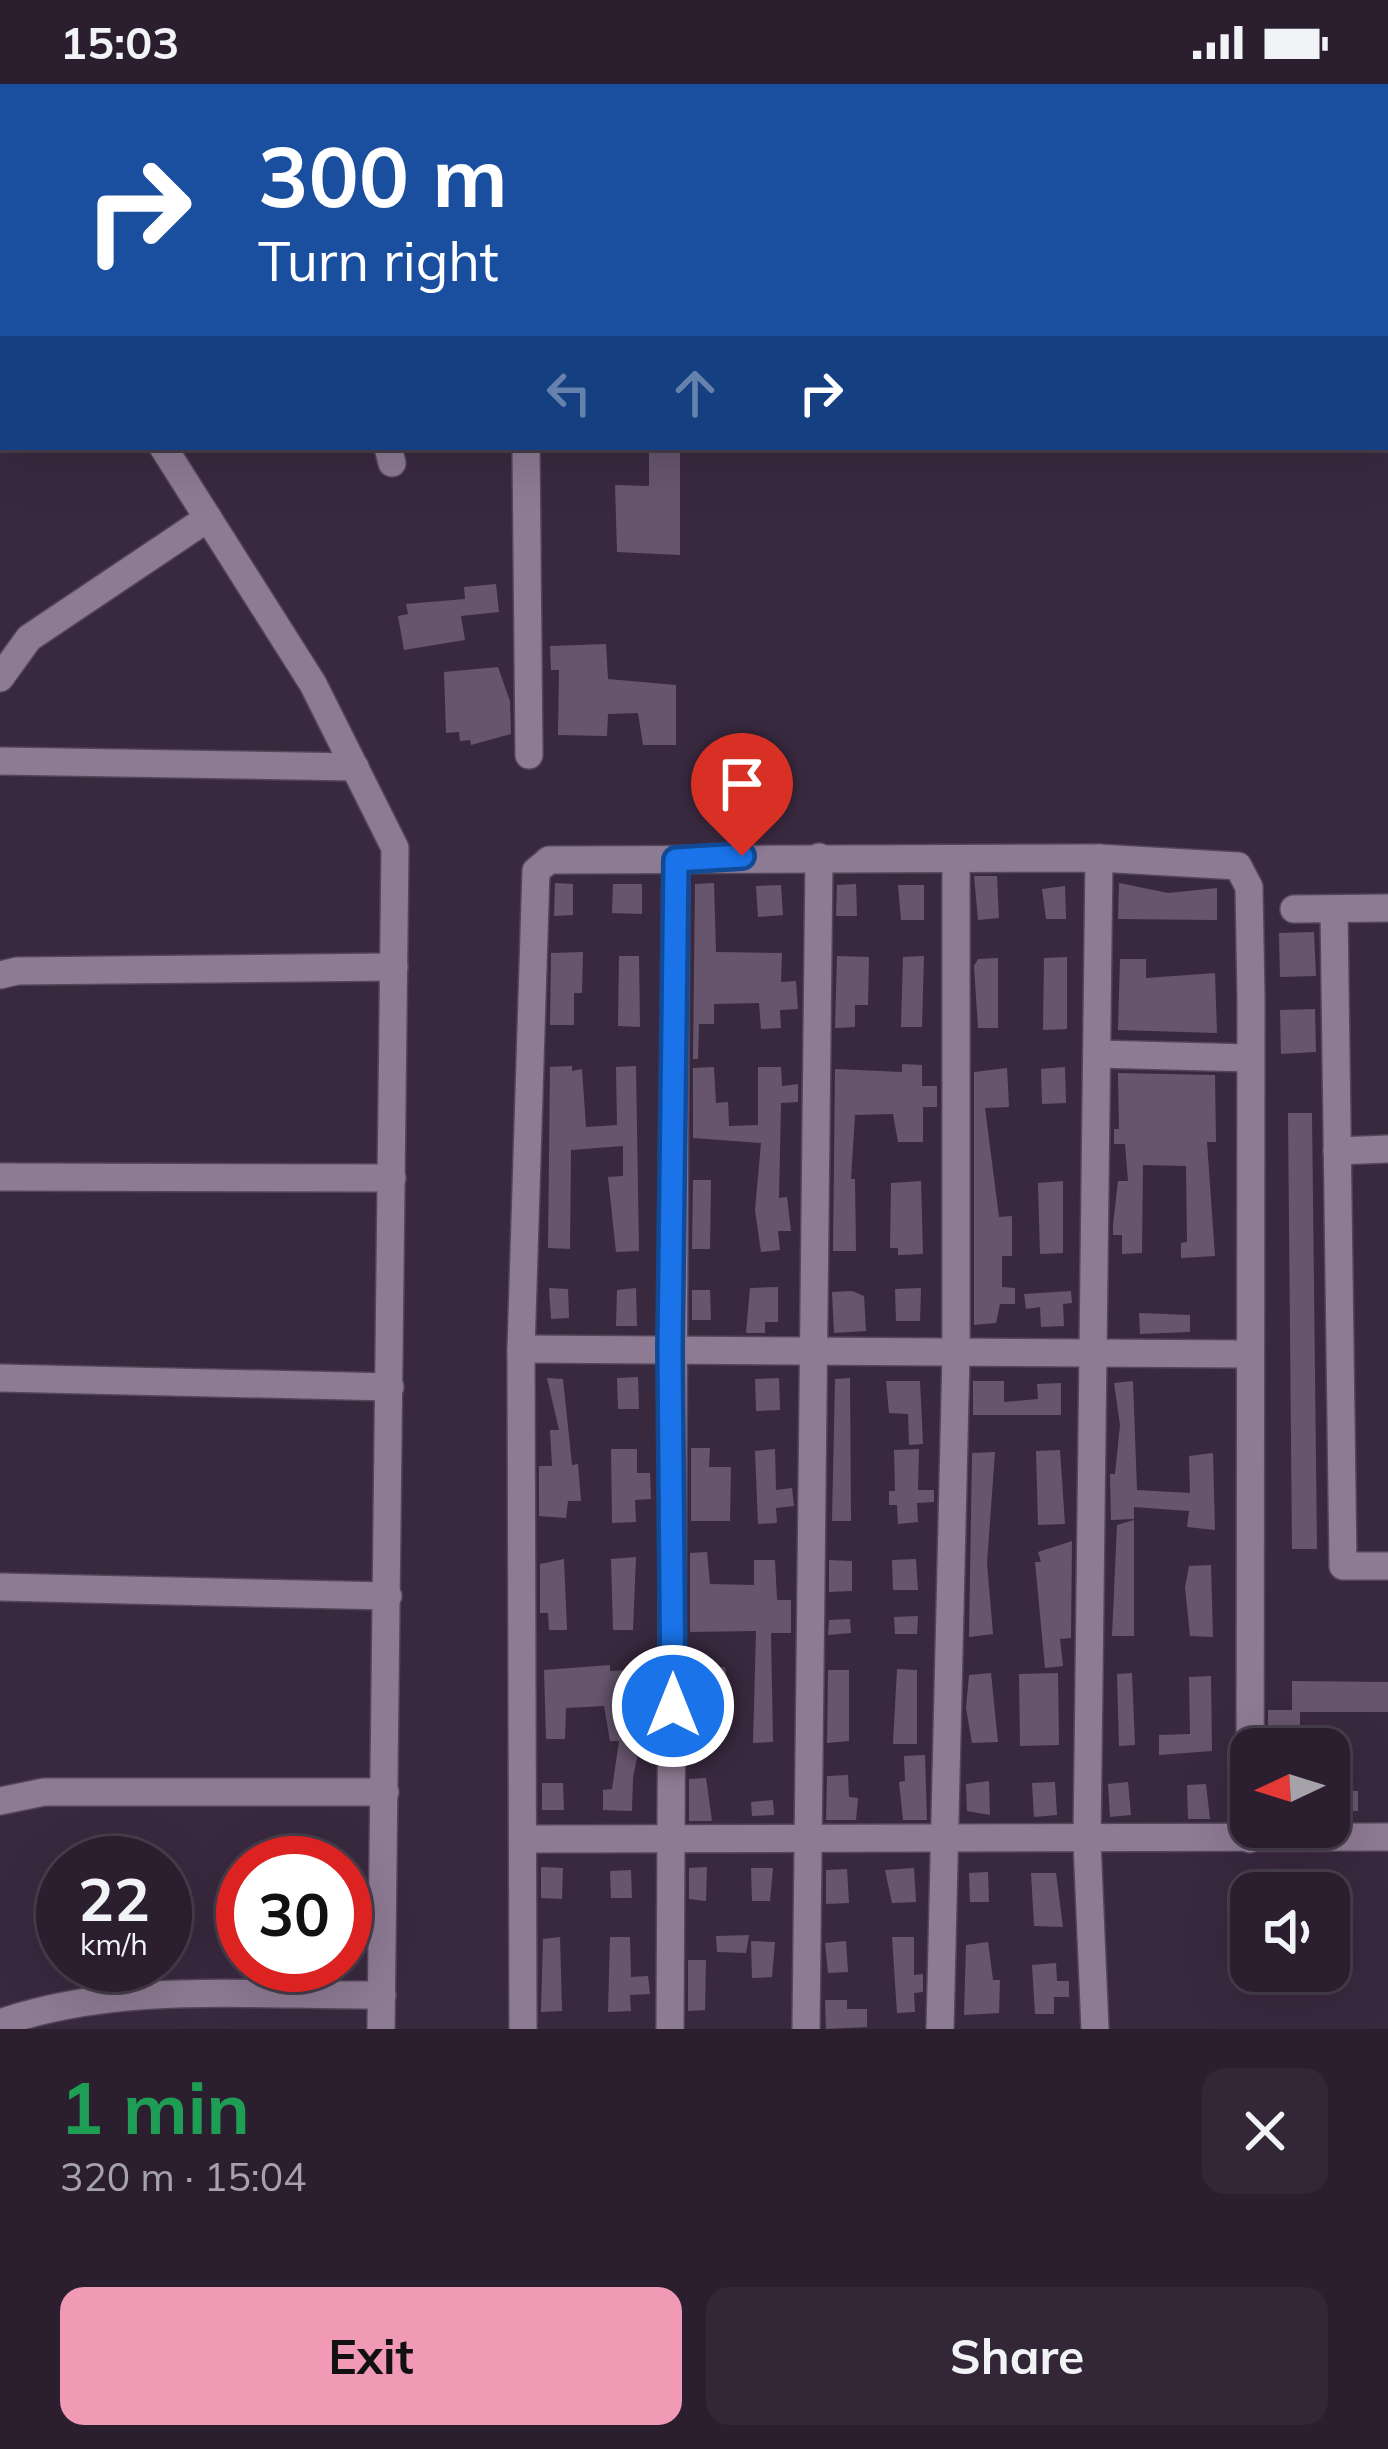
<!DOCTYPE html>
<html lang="en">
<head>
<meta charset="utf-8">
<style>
  body { margin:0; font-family:Mulish,sans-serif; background:#332737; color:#f1f3f6; height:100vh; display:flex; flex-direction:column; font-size:45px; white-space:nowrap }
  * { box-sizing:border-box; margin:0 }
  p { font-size:39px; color:#a6a2aa }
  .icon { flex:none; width:66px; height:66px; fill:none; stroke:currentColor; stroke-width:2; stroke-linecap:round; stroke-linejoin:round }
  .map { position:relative; height:1945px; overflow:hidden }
  .details { display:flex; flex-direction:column; background:#2b1f2f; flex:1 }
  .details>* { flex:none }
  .top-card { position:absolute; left:0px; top:0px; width:1389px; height:366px; box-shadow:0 12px 48px #0002,0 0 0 3px #473d4b; background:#1a4fa0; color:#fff; overflow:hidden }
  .needle { width:78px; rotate:266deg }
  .fabs { position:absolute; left:1230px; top:1644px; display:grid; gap:24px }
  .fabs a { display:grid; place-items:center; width:120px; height:120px; border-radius:24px; background:#2b1f2f; box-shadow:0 12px 48px #0002,0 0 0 3px #473d4b; font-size:60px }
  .speed { position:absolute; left:36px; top:1752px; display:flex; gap:24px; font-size:60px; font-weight:700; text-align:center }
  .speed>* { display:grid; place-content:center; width:156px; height:156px; border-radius:50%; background:#2b1f2f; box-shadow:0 12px 48px #0002,0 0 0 3px #473d4b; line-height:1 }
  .speed small { font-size:30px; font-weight:400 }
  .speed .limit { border:18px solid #d22; background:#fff; color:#111 }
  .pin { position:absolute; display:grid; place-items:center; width:102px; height:102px; color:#fff; margin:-123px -51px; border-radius:50% 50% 50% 0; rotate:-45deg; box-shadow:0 0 12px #0007 }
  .pin .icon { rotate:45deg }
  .me { position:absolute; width:132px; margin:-66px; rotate:0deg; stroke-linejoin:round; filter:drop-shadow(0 0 9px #0008) }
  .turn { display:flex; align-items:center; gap:42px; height:252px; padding:0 60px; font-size:54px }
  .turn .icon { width:156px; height:156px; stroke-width:2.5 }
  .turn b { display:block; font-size:84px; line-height:102px }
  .lanes { display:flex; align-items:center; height:114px; padding:0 60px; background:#0003; justify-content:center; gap:60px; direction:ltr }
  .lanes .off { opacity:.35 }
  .round { display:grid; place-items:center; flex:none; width:126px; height:126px; border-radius:24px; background:#332737 }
  .head { display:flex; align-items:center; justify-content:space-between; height:204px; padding:0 60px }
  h1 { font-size:72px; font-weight:700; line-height:90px; color:#1e9e55 }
  .action { display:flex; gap:24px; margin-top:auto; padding:24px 60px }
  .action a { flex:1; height:138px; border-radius:24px; background:#f09ab5; color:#111; font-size:48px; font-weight:700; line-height:138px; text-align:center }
  .action a+a { background:#332737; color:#f1f3f6 }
  .status { display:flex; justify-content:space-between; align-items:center; height:84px; padding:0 60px; background:#2b1f2f; direction:ltr }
  .status svg { height:33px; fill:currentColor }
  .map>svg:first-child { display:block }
  .building { fill:#67556d }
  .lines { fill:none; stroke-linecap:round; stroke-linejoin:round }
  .minor-casing { stroke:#544659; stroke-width:30 }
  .minor { stroke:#8d7a93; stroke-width:27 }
  .route-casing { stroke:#114b97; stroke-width:30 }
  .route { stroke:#1a73e8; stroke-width:21 }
</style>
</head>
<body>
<div class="status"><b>15:03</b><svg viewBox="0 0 49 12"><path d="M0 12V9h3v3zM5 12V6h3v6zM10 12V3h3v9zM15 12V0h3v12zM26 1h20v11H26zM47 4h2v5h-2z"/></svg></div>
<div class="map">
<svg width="1388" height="1945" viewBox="0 0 1388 1945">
  <rect width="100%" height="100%" fill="#39293f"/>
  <!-- building -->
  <g class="building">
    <path d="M649 366H680V471L617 468 615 401 649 402Z"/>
    <path d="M496 500 499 528 461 532 465 556 404 566 398 532 408 530 406 520 465 515 464 503Z"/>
    <path d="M606 560 608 595 676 601V661H643L638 629 608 630 607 652 558 651 559 586H551L550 562Z"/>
    <path d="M498 583 510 617 511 650 471 661 470 656 460 657 459 648 446 649 444 588Z"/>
    <path d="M974 792H997L999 834 978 836Z"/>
    <path d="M555 799 573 800V831L554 832Z"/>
    <path d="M714 799 716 868 782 869 781 898 796 897 798 925 780 926 781 944 761 945 759 919 714 920V940H699L698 975H693L695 800Z"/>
    <path d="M1119 799 1168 809 1217 804V836L1118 835Z"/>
    <path d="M613 800H642V830L612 829Z"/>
    <path d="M856 800 857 832H836L837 801Z"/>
    <path d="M781 801 783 831 758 833 756 802Z"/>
    <path d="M898 801H924V836H901Z"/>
    <path d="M1065 802 1066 835H1046L1042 805Z"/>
    <path d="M1314 848 1316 892 1280 893 1279 849Z"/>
    <path d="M583 868 582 909H574V941H550L551 869Z"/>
    <path d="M619 872H639L640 943 618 942Z"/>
    <path d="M837 872 869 873 868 921H855V943L835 944Z"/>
    <path d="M924 872 922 943H901L903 873Z"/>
    <path d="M1067 873V945L1043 946 1044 874Z"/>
    <path d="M998 874V944H978L974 882 978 875Z"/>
    <path d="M1120 875H1146V894L1215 889 1217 949 1118 946Z"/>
    <path d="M1315 925 1316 968 1281 970 1280 926Z"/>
    <path d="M902 980 922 981V1002H937V1023H923V1058H898L893 1030 855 1031 851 1095H855L856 1167H833L835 985 902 988Z"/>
    <path d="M572 982V987L582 985 586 1043 617 1041 616 983 636 982 639 1167 616 1168 608 1093 623 1092V1062L571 1066 570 1165 548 1164 550 983Z"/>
    <path d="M714 983 716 1019 728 1018 729 1042 758 1041V983H781L782 1002 798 1000V1018L781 1019 779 1114 787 1113 791 1147H778L780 1166 761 1168 755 1126 761 1059 693 1054V984Z"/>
    <path d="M1065 983 1066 1019 1042 1020 1041 985Z"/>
    <path d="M1007 984 1009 1023 985 1024 999 1133 1012 1132V1172H1002V1203L1015 1204V1220H1000L996 1239 974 1241V988Z"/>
    <path d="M1118 989 1215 991 1216 1058H1207L1215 1172 1181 1174V1159L1187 1158 1186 1082 1143 1081 1142 1169 1122 1170V1151H1113V1141L1118 1097H1128L1125 1060H1114V1045H1119Z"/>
    <path d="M1288 1029H1312L1317 1465H1292Z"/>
    <path d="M693 1096H711L710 1165H692Z"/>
    <path d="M921 1097 923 1170 898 1171V1164H890L891 1099Z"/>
    <path d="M1063 1097V1169L1040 1170 1038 1099Z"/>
    <path d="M778 1203V1238H765V1249H746L750 1204Z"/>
    <path d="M549 1204 568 1205 569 1234 551 1235Z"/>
    <path d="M636 1204 637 1242H616L617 1206Z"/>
    <path d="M921 1204 920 1237H896L895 1205Z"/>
    <path d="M692 1206H710L711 1236H692Z"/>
    <path d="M852 1207 864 1212 866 1247 834 1249 832 1208Z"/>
    <path d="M1071 1207 1072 1219 1063 1220 1064 1242 1041 1243 1040 1223 1026 1225 1024 1210Z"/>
    <path d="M1139 1229 1190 1231V1248L1140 1250Z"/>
    <path d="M638 1293 639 1325H618L617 1294Z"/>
    <path d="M547 1294 563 1295 572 1381 578 1380 581 1417H568L566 1434 539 1432V1382H552L550 1346H559Z"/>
    <path d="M779 1294 780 1326 756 1327 755 1295Z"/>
    <path d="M850 1294 851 1437H832L835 1295Z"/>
    <path d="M886 1297H920L923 1360 909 1361 908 1330 889 1329Z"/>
    <path d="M973 1297H1004V1318L1038 1315 1037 1300 1061 1299V1331H973Z"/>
    <path d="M1133 1297 1137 1406 1190 1409 1189 1372 1213 1369 1215 1446 1187 1443 1189 1427 1134 1423V1435L1111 1436 1110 1390H1115L1120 1341 1114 1299Z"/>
    <path d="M691 1364H710L709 1383H731L730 1437H691Z"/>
    <path d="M611 1365H637V1389H650L651 1415 635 1416 636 1438 612 1439Z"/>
    <path d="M775 1365 776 1406 792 1404 794 1422 776 1424 777 1439 758 1440 755 1367Z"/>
    <path d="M919 1365 918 1406H934V1418L917 1419 918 1438 898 1440 897 1421H889V1407H895L894 1366Z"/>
    <path d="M1060 1366 1065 1440 1038 1441 1036 1367Z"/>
    <path d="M995 1368 987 1479 993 1550 969 1553 972 1369Z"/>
    <path d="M1134 1436V1552H1112L1117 1441Z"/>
    <path d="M1072 1457 1071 1554 1060 1555 1063 1582 1045 1584 1035 1478H1041L1038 1468Z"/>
    <path d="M707 1468 710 1500 754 1501V1476H775L777 1516H791V1549H771L773 1658 753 1659 756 1547 690 1548V1469Z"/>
    <path d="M636 1473 633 1546H613L611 1475Z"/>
    <path d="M564 1475 567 1546H549L548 1529H540V1480Z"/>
    <path d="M916 1475 918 1506H893L892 1476Z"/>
    <path d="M829 1476 852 1477V1507L829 1508Z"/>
    <path d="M1211 1481 1213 1553 1190 1552 1185 1503 1189 1482Z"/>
    <path d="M918 1532 917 1550H895L894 1533Z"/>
    <path d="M850 1535 851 1549 828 1551 829 1536Z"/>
    <path d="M610 1581V1587L633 1586 637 1624 650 1625 648 1659H640L633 1694 632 1727 603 1726V1706L612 1705 619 1657H610L604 1622 566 1624 565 1655H546L544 1586Z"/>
    <path d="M725 1583 728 1601 708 1602 709 1658 689 1659 690 1587Z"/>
    <path d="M897 1585 917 1586V1660H893Z"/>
    <path d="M828 1586H849V1657L827 1659Z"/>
    <path d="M991 1589 998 1658 972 1659 966 1624 969 1591Z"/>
    <path d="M1058 1589 1059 1661 1020 1662 1019 1590Z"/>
    <path d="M1132 1589 1135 1661 1119 1662 1117 1590Z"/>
    <path d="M1211 1592 1212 1667 1159 1671V1651L1190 1650 1189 1593Z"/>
    <path d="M1292 1597 1388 1598V1628H1300V1665H1268V1626H1292Z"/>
    <path d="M925 1671 927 1736H903L899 1698 905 1697 904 1672Z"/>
    <path d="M848 1691 849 1713 858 1714 856 1736H826L827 1692Z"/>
    <path d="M706 1694 712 1737H689V1695Z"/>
    <path d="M989 1697 990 1731 967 1727 966 1700Z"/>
    <path d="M1055 1698 1057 1731 1034 1733 1032 1699Z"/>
    <path d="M1128 1698 1131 1731 1110 1733 1108 1700Z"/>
    <path d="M542 1699H563L564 1726H542Z"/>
    <path d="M1206 1700 1210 1735H1188L1187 1701Z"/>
    <path d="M1329 1706 1358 1707V1727H1329Z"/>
    <path d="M773 1716 774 1731 752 1732 751 1718Z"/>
    <path d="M541 1783 563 1784 562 1815 541 1814Z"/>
    <path d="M707 1783 706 1817 689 1815V1784Z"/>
    <path d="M751 1784H773L770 1817H752Z"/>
    <path d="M914 1784 916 1818 892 1819 885 1786Z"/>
    <path d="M847 1785 849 1819 826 1820V1786Z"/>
    <path d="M631 1786 632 1814H611L610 1787Z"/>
    <path d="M988 1788 989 1818H970L969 1789Z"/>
    <path d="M1031 1789H1056L1063 1843 1034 1842Z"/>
    <path d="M749 1851 746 1869 717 1868 716 1852Z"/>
    <path d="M560 1853 562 1927 541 1928 543 1855Z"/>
    <path d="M610 1853H630L631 1893 648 1892 650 1910 630 1911 631 1927 608 1928Z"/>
    <path d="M892 1853H914V1891L923 1890V1908L914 1909 915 1928 897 1929Z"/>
    <path d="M751 1857 775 1858 772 1893 752 1894Z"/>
    <path d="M846 1857 848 1888 828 1889 825 1859Z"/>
    <path d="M988 1858 993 1896H1000L999 1929 964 1931 966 1861Z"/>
    <path d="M688 1876H706L705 1926 688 1927Z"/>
    <path d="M1056 1879 1057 1897H1069V1913H1054V1930H1035L1032 1881Z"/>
    <path d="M825 1916H847V1925H867V1943L826 1945Z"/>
  </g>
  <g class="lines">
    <defs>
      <g id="minor">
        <path d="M298 0V3"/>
        <path d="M534 0 535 3"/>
        <path d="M0 105 3 110"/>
        <path d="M0 324 3 322"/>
        <path d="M163 363 313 600 395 764 381 1945"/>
        <path d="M388 363 392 379"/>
        <path d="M526 363 529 671"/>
        <path d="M0 594 29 554 208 434"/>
        <path d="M0 677 355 683"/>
        <path d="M1294 825 1388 824"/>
        <path d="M1334 825 1343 1482H1388"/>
        <path d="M0 891 17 887 394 883"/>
        <path d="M1097 970 1249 974"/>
        <path d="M1337 1067 1388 1065"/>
        <path d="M0 1093 392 1094"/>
        <path d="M521 1265 1248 1270"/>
        <path d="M0 1294 390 1303"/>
        <path d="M0 1503 388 1512"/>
        <path d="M0 1717 44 1708H385"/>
        <path d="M524 1755 1388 1753"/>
        <path d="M0 1939C120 1897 255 1912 382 1911"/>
        <path d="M523 1945 521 1265 536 787 549 776 1099 774 1238 782 1249 803 1251 914 1250 1755"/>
        <path d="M670 1945 676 776"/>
        <path d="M806 1945 819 773"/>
        <path d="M940 1945 956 1271V777"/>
        <path d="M1095 1945 1087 1758 1099 774"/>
      </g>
    </defs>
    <!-- minor casing -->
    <use href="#minor" class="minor-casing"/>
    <!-- minor -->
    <use href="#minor" class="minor"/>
  </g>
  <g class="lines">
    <defs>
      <path id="route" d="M673 1622 670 1264 676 776 742 772"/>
    </defs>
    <!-- route casing -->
    <use href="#route" class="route-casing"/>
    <!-- route -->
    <use href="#route" class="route"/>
  </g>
</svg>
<div class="fabs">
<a><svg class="needle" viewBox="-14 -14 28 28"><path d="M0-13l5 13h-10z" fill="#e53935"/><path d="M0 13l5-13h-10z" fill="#a6a2aa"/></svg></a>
<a><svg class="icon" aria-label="sound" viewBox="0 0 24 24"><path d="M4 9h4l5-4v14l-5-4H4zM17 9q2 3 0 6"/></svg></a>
</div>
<div class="speed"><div>22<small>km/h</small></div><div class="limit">30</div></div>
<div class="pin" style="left:742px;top:772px;background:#d93025"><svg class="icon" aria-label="arrive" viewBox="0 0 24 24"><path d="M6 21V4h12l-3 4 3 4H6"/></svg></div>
<svg class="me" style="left:673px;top:1622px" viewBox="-20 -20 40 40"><circle r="17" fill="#1a73e8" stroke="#fff" stroke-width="3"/><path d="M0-11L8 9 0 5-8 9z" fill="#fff"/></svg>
<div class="top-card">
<div class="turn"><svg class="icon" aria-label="right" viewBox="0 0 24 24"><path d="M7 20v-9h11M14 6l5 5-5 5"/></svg><div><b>300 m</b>Turn right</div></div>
<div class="lanes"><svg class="icon off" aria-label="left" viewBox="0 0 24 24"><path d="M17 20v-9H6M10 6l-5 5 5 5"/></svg><svg class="icon off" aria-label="ahead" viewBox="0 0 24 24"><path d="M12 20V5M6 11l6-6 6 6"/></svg><svg class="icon" aria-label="right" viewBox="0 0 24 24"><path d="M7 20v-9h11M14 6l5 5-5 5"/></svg></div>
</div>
</div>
<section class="details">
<div class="head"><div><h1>1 min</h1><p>320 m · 15:04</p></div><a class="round"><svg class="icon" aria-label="close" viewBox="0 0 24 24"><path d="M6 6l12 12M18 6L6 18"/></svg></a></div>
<div class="action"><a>Exit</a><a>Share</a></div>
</section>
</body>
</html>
